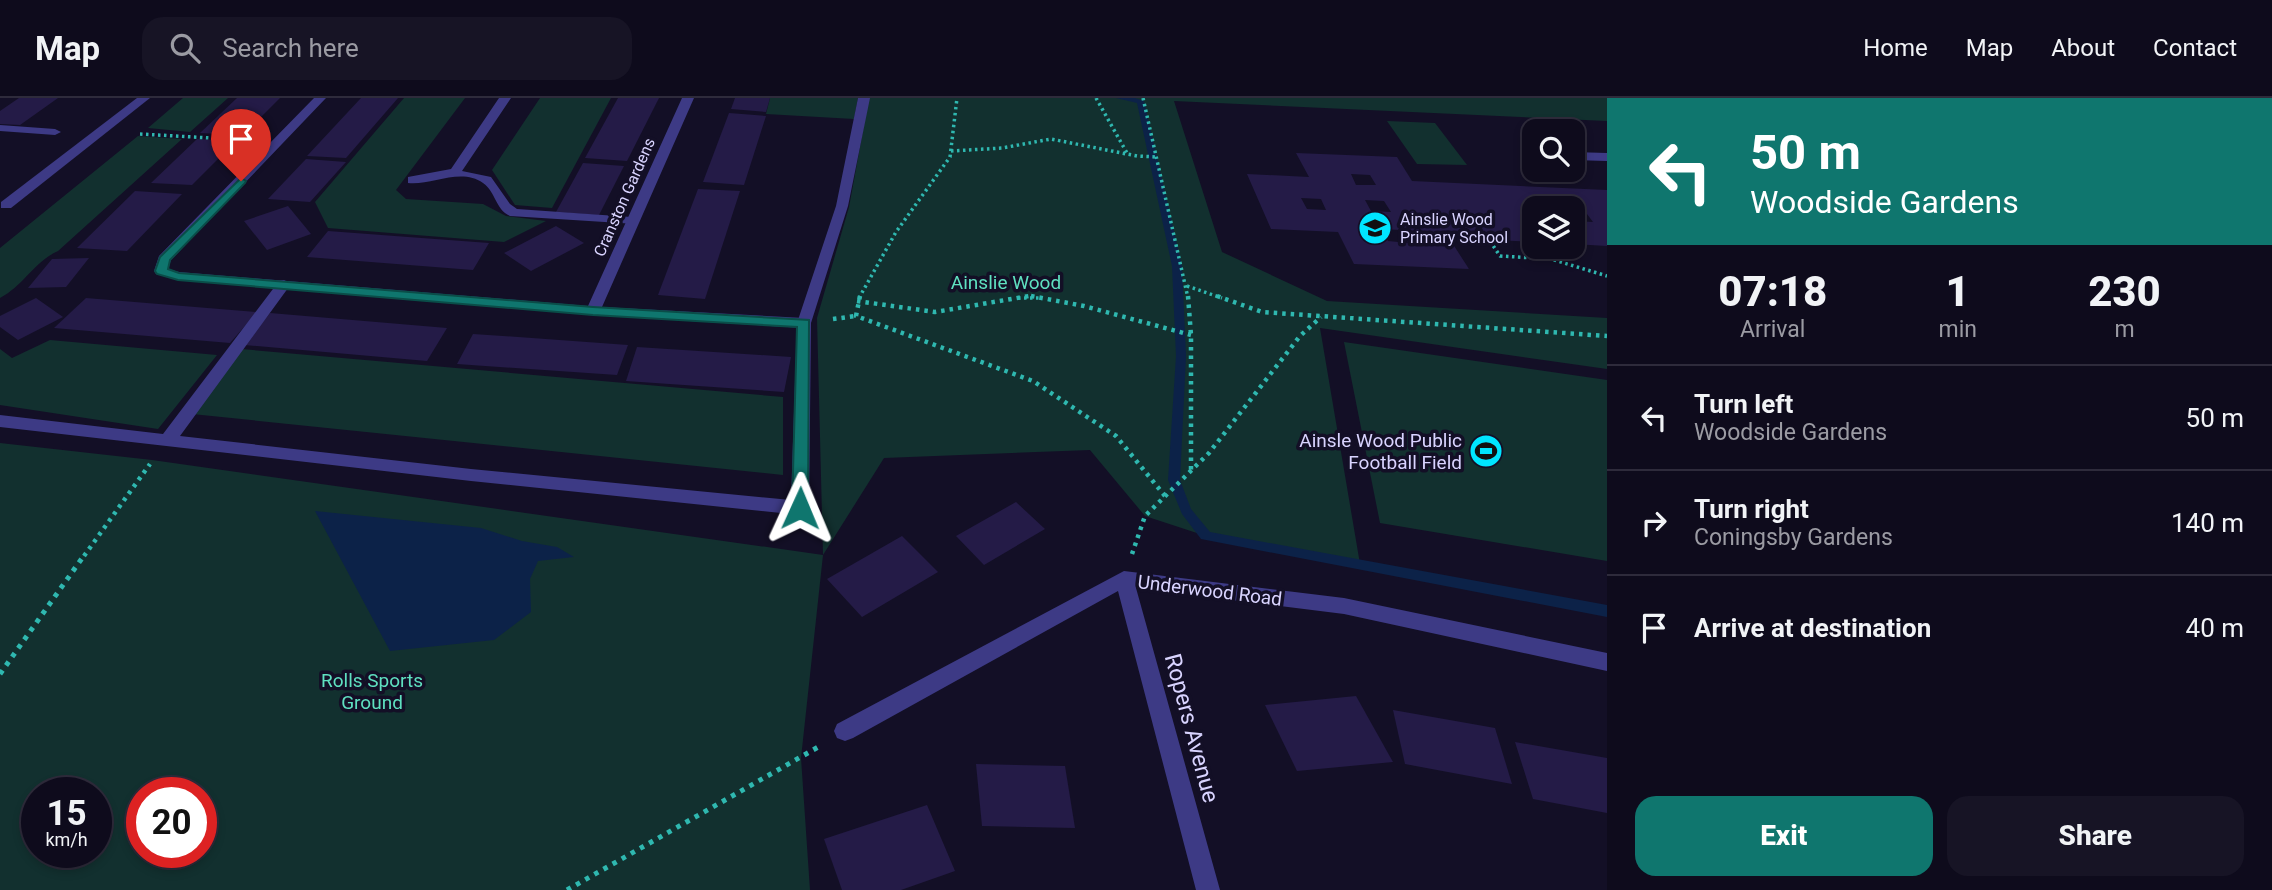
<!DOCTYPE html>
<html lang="en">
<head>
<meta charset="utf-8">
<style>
  body { margin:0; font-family:Roboto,sans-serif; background:#171425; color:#f1f3f6; height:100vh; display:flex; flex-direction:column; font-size:26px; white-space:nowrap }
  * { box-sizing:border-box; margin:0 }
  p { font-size:23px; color:#9b9ba3 }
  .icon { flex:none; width:38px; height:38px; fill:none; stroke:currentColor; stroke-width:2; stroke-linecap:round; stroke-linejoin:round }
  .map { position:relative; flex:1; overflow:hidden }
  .sheet { display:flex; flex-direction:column; background:#0e0b1c; width:665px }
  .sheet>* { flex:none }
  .guide { background:#0f766e; color:#fff; overflow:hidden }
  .fabs { position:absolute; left:1522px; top:21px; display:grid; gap:14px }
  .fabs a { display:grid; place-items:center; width:63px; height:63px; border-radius:14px; background:#0e0b1c; box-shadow:0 4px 10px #0003,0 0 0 2px #2e2b3b; font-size:35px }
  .speed { position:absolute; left:21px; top:679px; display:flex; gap:14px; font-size:35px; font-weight:700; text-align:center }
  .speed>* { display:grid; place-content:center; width:91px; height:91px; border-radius:50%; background:#0e0b1c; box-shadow:0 4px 10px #0003,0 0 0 2px #2e2b3b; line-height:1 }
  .speed small { font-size:18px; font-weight:400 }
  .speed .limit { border:10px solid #d22; background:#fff; color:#111 }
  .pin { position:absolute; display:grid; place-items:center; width:60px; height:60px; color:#fff; margin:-72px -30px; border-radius:50% 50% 50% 0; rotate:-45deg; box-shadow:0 0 7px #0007 }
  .pin .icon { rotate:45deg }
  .me { position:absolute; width:77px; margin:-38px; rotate:1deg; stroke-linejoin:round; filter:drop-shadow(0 0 5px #0008) }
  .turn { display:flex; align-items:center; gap:24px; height:147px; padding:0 28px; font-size:32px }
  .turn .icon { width:91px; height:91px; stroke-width:2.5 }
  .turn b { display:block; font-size:49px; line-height:60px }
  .eta { display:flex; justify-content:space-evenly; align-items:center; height:119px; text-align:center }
  .eta b { font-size:42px; font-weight:800; line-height:49px }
  .button { display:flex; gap:14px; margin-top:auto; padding:14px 28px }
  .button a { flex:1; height:80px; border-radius:21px; background:#0f766e; color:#fff; font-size:28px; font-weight:800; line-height:80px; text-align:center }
  .button a+a { background:#171425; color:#f1f3f6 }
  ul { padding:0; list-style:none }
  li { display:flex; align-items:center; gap:21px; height:105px; padding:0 28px; border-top:2px solid #2e2b3b }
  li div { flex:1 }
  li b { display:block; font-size:26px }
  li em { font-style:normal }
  header { display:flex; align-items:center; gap:42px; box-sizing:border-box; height:98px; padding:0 35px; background:#0e0b1c; border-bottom:2px solid #2e2b3b }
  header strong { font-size:33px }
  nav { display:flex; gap:38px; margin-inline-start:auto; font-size:24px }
  .search { width:490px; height:63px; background:#171425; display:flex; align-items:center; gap:18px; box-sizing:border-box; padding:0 24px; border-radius:21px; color:#9b9ba3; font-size:26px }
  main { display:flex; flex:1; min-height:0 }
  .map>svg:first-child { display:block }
  .green { fill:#12302f; fill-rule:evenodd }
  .water { fill:#0c2248 }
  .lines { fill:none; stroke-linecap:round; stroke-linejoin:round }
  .stream { fill:#0c2248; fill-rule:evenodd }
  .building { fill:#241b47; fill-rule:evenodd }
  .path-far2 { stroke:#2fb8b0; stroke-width:3.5; stroke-dasharray:2.5 3.5; stroke-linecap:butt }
  .path-far1 { stroke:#2fb8b0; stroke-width:4.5; stroke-dasharray:3.5 5; stroke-linecap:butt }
  .path { stroke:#2fb8b0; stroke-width:5; stroke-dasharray:4.5 6; stroke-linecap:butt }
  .service { fill:#3d3a85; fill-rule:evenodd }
  .minor { fill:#3d3a85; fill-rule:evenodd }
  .route { fill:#0f766e; stroke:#0a4d48; stroke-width:2 }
  .labels { text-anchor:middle; stroke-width:7; stroke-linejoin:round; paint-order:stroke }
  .far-street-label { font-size:16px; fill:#d9d4ff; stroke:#130f26 }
  .far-poi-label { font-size:16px; fill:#d9d4ff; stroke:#130f26; text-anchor:start }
  .park-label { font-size:19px; fill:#5fe0c0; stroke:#130f26 }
  .poi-label { font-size:19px; fill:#d9d4ff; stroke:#130f26; text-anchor:end }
  .street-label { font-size:19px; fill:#d9d4ff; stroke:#130f26 }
  .near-street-label { font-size:23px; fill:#d9d4ff; stroke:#130f26 }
</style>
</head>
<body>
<header>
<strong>Map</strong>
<div class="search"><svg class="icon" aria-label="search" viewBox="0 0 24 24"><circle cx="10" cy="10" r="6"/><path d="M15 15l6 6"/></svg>Search here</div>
<nav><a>Home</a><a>Map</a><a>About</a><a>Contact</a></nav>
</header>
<main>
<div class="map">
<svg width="1607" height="792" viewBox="0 0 1607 792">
  <rect width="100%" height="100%" fill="#130f26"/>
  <!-- green -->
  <g class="green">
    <path d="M183 0H228L190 34 148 30Z"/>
    <path d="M404 0H465L396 92 406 101 483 106 506 118 546 123 504 144 328 130 315 104Z"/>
    <path d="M540 0H611L552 110 515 107 492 72Z"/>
    <path d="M770 0H858L854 21 766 16Z"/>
    <path d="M869 0H1607V23L1174 3 1222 154 1327 203 1607 220V271L1320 230 1360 466 1206 438 1145 418 1090 352 884 360 823 457 801 660 810 792H0V345L152 362 823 457 817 220 849 109ZM37 695H96V754H37ZM142 695H201V754H142Z"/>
    <path d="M1387 23 1435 25 1467 67 1417 66Z"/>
    <path d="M138 38 182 41 58 153C34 164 23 188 0 200V150Z"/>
    <path d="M50 242 217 257 158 331 0 307V251L12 260Z"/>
    <path d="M1344 244 1607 282V463L1380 425Z"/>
    <path d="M241 251 783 299V377L192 316Z"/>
  </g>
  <!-- water -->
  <path class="water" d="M315 413 481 430 522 443 557 449 574 459 538 463 530 481 531 514 494 542 390 553Z"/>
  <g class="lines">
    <!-- stream -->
    <path class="stream" d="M1116 0H1135L1144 3 1182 168 1186 258 1180 382 1191 411 1210 434 1607 507V519L1201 441 1182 416 1168 382 1176 258 1172 168 1137 5Z"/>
  </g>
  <!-- building -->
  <g class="building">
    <path d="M19 0H58L20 27 0 26V13Z"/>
    <path d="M237 0H280L243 37 200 35Z"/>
    <path d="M361 0H398L346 60 307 58Z"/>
    <path d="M618 0H659L627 63 585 60Z"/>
    <path d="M735 0H770L766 14 731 11Z"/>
    <path d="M729 15 766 18 744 87 703 84Z"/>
    <path d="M197 41 236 43 192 87 151 85Z"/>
    <path d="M1296 55 1397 59 1412 83 1607 92V148L1573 146V123L1593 124 1584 112 1535 110V144L1449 140 1469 171 1354 166 1338 134 1271 131 1247 76 1309 79ZM1351 76 1370 77 1376 87H1356ZM1301 100 1321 101 1326 112 1307 111ZM1365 102 1384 103 1391 114 1371 113ZM1381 131 1401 132 1408 145 1388 143Z"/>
    <path d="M306 61 346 64 310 104 268 101Z"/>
    <path d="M583 65 624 68 599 117 556 114Z"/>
    <path d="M698 91 740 93 705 201 658 197Z"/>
    <path d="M135 93 182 96 127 153 77 150Z"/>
    <path d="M288 108 311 136 267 152 244 123Z"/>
    <path d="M556 128 584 145 531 173 504 155Z"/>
    <path d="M328 133 435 141 489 145 473 172 307 159Z"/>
    <path d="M89 160 66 189 28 190 52 161Z"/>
    <path d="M36 200 63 219 18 242 0 229V218Z"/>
    <path d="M86 200 257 214 230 245 54 230Z"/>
    <path d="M270 215 447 230 427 263 244 247Z"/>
    <path d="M473 236 503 238 628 247 617 277 457 266Z"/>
    <path d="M637 249 791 259 784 294 626 283Z"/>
    <path d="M1016 404 1045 431 984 467 956 438Z"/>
    <path d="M902 438 938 474 862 519 827 481Z"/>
    <path d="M1356 598 1393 664 1297 673 1265 607Z"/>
    <path d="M1393 612 1495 630 1512 686 1405 666Z"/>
    <path d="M1515 644 1607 660V715L1533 701Z"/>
    <path d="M976 666 1065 668 1075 730 982 728Z"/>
    <path d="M927 707 955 773 901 792H842L824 741Z"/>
  </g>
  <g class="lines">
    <!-- path-far2 -->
    <g class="path-far2">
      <path d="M1096 0 1127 55"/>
      <path d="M1143 0 1188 200"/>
      <path d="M140 36 246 42"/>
      <path d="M951 53 1002 50 1051 41 1137 58 1157 59"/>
      <path d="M1490 143 1500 158 1551 161 1607 178"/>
      <path d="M1187 188 1222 200"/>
      <path d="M859 200 896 134 950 59 957 0"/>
      <path d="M1018 200H1041"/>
    </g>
    <!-- path-far1 -->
    <g class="path-far1">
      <path d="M860 198 856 218 1033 283 1116 338 1165 398"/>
      <path d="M1031 198 1084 208 1191 237"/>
      <path d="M1188 198 1191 237V372"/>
      <path d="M1217 198 1262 214 1607 238"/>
      <path d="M857 203 935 214 1029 198"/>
      <path d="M833 221 856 218"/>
      <path d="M1132 456 1145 418 1209 355 1300 238 1321 219"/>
      <path d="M84 458 150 366"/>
    </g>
    <!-- path -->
    <g class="path">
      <path d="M0 576 85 456"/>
      <path d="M567 792 820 648"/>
    </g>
    <!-- service -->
    <g class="service">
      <path d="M137 0H150L11 110H1V104Z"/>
      <path d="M499 0H511L462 73 491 79 510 106 517 111 631 119 638 123 636 126 510 118C495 111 496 94 483 85 461 69 430 88 408 85V79L451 71Z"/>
      <path d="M858 0H870L848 108 811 225 809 410 806 415 800 417 471 383 0 329V317L163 336 279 183 284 182 291 186 180 338 471 371 791 402 797 225 836 108Z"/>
      <path d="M0 27 55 31 61 34 55 37 0 33Z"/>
      <path d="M1573 54 1607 55V63L1573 62Z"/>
    </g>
    <!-- minor -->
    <g class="minor">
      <path d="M314 0H326L171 162 168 171 179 174 588 208 682 0H694L602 209 804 220 811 225 804 230 593 217 178 182 156 176 154 173 159 158Z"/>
      <path d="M1124 473 1344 500 1607 555V573L1344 516 1136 490 1220 792H1196L1118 493 853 640 845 643 837 640 834 633 837 626Z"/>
    </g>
  </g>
  <!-- route -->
  <path class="route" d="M241 80 246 83 245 85 170 162 168 171 179 175 593 209 809 222 808 410 805 415H794L792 410 797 229 593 217 178 182 157 176 155 173 160 159Z"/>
  <!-- icons -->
  <defs>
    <symbol id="school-disc" viewBox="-11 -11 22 22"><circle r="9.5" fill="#00e5ff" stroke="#130f26"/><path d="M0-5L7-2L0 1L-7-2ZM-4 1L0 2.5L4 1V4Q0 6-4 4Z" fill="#111"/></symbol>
    <symbol id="stadium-disc" viewBox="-11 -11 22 22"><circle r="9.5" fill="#00e5ff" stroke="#130f26"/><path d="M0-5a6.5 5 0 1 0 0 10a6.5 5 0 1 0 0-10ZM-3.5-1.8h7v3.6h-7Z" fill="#111"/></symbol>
  </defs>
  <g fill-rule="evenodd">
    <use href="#school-disc" x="1356" y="111" width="38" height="38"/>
    <use href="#stadium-disc" x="1467" y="334" width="38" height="38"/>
  </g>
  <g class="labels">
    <!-- far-street labels -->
    <g class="far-street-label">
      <text transform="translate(624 99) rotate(-66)" y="6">Cranston Gardens</text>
    </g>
    <!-- far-poi labels -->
    <g class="far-poi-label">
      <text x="1400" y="127">Ainslie Wood<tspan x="1400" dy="18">Primary School</tspan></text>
    </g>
    <!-- park labels -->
    <g class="park-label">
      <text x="1006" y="191">Ainslie Wood</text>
      <text x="372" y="589">Rolls Sports<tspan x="372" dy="22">Ground</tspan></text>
    </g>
    <!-- poi labels -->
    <g class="poi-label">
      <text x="1462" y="349">Ainsle Wood Public<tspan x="1462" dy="22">Football Field</tspan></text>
    </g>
    <!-- street labels -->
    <g class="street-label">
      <text transform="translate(1210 492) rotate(7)" y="7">Underwood Road</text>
    </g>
    <!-- near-street labels -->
    <g class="near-street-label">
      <text transform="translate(1192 630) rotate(75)" y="8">Ropers Avenue</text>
    </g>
  </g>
</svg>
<div class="fabs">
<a><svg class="icon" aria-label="search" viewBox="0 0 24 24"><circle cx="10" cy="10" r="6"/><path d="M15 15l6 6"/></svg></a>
<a><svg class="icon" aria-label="layers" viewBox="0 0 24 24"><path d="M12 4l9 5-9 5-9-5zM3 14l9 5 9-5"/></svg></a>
</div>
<div class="speed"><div>15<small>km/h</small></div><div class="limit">20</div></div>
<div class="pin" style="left:241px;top:83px;background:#d93025"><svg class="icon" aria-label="arrive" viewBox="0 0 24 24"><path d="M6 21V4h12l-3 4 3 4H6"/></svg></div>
<svg class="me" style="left:800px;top:410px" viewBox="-20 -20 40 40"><path d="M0-17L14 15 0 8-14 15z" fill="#0f766e" stroke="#fff" stroke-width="4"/></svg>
</div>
<section class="sheet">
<div class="guide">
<div class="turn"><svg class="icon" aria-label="left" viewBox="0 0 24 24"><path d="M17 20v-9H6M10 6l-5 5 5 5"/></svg><div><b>50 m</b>Woodside Gardens</div></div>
</div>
<div class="eta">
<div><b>07:18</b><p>Arrival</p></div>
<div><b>1</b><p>min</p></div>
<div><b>230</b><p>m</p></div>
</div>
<ul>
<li><svg class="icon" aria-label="left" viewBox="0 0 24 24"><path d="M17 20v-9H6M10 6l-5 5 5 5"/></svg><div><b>Turn left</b><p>Woodside Gardens</p></div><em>50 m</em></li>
<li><svg class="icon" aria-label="right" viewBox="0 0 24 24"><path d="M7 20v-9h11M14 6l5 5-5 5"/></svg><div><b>Turn right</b><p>Coningsby Gardens</p></div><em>140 m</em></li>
<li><svg class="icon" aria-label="arrive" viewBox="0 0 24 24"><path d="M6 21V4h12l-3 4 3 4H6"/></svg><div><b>Arrive at destination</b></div><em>40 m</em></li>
</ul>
<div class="button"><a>Exit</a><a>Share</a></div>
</section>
</main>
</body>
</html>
